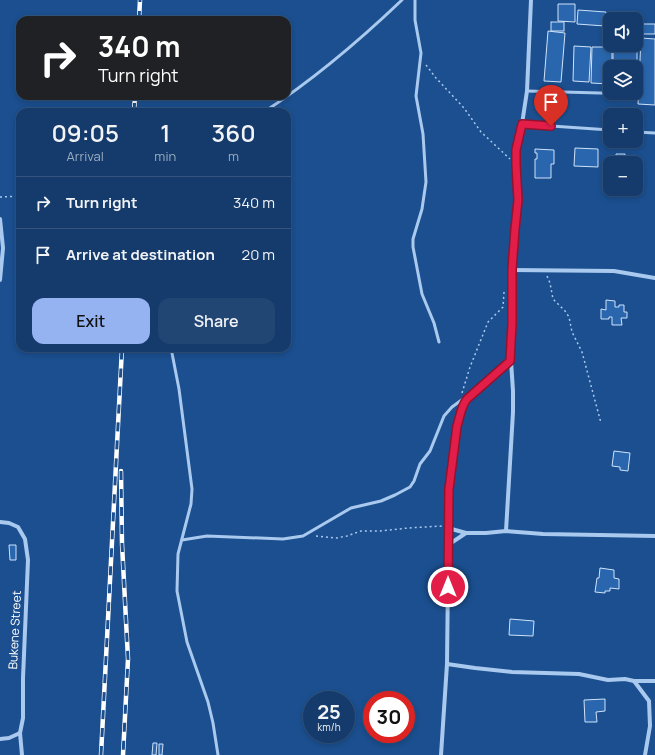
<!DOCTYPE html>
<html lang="en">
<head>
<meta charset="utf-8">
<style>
  body { margin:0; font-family:Manrope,sans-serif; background:#214673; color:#f1f3f6; height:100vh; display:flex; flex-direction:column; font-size:15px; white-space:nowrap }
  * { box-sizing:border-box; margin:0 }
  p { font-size:13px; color:#9dadc1 }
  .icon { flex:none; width:22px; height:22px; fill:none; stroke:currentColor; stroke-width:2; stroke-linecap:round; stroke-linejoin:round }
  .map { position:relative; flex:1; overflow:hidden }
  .panel { position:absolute; left:16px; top:108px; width:275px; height:244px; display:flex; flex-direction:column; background:#143b6b; border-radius:12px; box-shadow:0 2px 6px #0003,0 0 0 1px #33557e }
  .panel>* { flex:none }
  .top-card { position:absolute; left:16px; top:16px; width:275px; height:84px; border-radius:12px; box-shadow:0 2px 6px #0003,0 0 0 1px #33557e; background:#202124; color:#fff; overflow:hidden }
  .fabs { position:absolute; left:603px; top:12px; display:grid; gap:8px }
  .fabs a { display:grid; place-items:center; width:40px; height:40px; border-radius:8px; background:#143b6b; box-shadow:0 2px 6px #0003,0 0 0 1px #33557e; font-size:20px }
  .speed { position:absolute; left:303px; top:691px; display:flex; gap:8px; font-size:20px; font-weight:700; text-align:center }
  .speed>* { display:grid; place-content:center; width:52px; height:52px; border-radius:50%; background:#143b6b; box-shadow:0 2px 6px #0003,0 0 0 1px #33557e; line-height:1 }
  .speed small { font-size:10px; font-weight:400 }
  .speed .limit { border:6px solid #d22; background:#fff; color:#111 }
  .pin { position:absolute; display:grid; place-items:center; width:34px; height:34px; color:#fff; margin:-41px -17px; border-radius:50% 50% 50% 0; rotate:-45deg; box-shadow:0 0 4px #0007 }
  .pin .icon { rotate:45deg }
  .me { position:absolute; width:44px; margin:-22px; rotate:0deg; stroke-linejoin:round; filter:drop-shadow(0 0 3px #0008) }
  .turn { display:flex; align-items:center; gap:14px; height:84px; padding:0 16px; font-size:18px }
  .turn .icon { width:52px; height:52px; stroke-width:2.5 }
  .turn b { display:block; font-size:28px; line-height:34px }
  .eta { display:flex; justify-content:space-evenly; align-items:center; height:68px; text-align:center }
  .eta b { font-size:24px; font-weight:600; line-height:28px }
  .cta { display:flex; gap:8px; margin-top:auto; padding:8px 16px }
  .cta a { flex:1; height:46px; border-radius:12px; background:#95b2f1; color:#111; font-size:16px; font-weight:600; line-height:46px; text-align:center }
  .cta a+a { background:#214673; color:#f1f3f6 }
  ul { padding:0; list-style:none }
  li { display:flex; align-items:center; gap:12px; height:52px; padding:0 16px; border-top:1px solid #33557e }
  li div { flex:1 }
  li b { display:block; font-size:15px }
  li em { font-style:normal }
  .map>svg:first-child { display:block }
  .building { fill:#2a66ad; stroke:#cfe3fa }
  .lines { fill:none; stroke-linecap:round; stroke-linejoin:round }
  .path { stroke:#a9c9ee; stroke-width:1.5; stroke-dasharray:2 3; stroke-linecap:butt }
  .service { stroke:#a9c9ee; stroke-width:3 }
  .minor { stroke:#a9c9ee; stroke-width:4 }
  .rail-casing { stroke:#fff; stroke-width:4.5 }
  .rail { stroke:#1b4f8f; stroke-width:3; stroke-dasharray:9; stroke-linecap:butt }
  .route-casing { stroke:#92132f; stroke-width:10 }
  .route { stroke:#e11d48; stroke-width:7 }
  .labels { text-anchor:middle; stroke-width:4; stroke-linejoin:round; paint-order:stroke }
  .street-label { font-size:12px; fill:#fff; stroke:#1b4f8f }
</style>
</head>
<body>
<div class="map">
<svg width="655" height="755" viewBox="0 0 655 755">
  <rect width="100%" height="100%" fill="#1b4f8f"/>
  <!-- building -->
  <g class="building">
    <path d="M558 4H575V22L558 21Z"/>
    <path d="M578 10 606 12 605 26 577 24Z"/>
    <path d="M607 14 611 15 610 25H606Z"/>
    <rect x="551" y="22" width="13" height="9"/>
    <rect x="643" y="24" width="12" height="10"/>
    <path d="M636 28 641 29 640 48 619 47 620 45H636Z"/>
    <path d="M548 31 565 33 561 82 544 81Z"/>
    <path d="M641 38 655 39V105L638 104Z"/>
    <path d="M574 46 591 47 589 82 573 81Z"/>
    <path d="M592 47H612V67H610V84L591 83Z"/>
    <path d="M613 48H637V84H636V67H613Z"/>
    <path d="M556 98 563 99 562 106 555 105Z"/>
    <path d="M575 148 598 149V167L574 166Z"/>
    <path d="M535 149 554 150V164H551V178H535V159H537V153H535Z"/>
    <path d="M616 154H625V156H631V163H610V156H616Z"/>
    <path d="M606 300 615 301V307H619V305H624V312H627V318H621L622 325H612V317H609V319H601V309L606 310Z"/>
    <path d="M614 451 630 453 628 471 620 470V467L612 466Z"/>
    <path d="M9 545H16V560H10Z"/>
    <path d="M600 568 614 570V578L619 579V589L610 588V591H605V593L595 592 597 578H599Z"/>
    <path d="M510 619 534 621 533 636 509 635Z"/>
    <path d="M605 699V711L596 712 597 722H585L584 700Z"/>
    <path d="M153 743H157L156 755H152Z"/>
    <path d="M159 744H163L162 755H159Z"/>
  </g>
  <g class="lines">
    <!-- path -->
    <g class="path">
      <path d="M426 65 436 78 464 108 481 132 510 159"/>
      <path d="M0 197 20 196"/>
      <path d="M547 276 550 283 553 299 565 311 569 317 572 332 582 352 601 423"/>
      <path d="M462 393 470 367 488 322 503 307 504 292"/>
      <path d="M316 536 336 538 347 536 361 531H380L408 528 442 526"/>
    </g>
    <!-- service -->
    <g class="service">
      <path d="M415 0V20L421 53 416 96 423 134 426 182 422 209 413 239V247L422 294 434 323 439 342"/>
      <path d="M527 91 636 94"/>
      <path d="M264 112C313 80 359 41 402 0"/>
      <path d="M522 124 610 130"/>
      <path d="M636 132 655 133"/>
      <path d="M171 348 179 389 192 489 191 504 178 554 177 591 187 642 208 702 213 723 218 755"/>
      <path d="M182 540 207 536 283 539 303 536 351 508 381 501 395 495 410 487 414 481 420 464 430 451 444 416 452 407 463 399"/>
    </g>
    <!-- minor -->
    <g class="minor">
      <path d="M0 219 3 248 0 280"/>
      <path d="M512 270 614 271 655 278"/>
      <path d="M0 522 9 523 18 527 25 539 28 560 23 678V718L20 733 9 738 0 739"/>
      <path d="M448 528 466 533H486L506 531 543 534 655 536"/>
      <path d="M506 531 513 412V391L511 361 512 324V282L515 229 518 200 516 163V150L522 124 527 91 531 0"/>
      <path d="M448 545 466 533"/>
      <path d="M447 664 475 668 512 672 579 674 608 680 625 679 634 681H655"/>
      <path d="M634 681 649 701 650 726 645 755"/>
      <path d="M20 733 22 755"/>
      <path d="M441 755 447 664 449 489 457 426 463 408 467 399 511 361"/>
    </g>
    <defs>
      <g id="rail">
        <path d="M139 20 140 0"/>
        <path d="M134 112 135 96"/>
        <path d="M121 471 122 544 128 659 123 755"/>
        <path d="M101 755 122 348"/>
      </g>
    </defs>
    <!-- rail casing -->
    <use href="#rail" class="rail-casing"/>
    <!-- rail -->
    <use href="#rail" class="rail"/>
  </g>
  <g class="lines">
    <defs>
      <path id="route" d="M448 587 449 489 457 426C460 417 461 406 467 399L510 361 512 324V270L515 229 518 200 516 164V150L522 124 551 126"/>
    </defs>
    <!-- route casing -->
    <use href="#route" class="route-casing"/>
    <!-- route -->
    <use href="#route" class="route"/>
  </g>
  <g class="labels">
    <!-- street labels -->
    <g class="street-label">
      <text transform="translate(15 630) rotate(-87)" y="4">Bukene Street</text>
    </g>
  </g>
</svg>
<div class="fabs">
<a><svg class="icon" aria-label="sound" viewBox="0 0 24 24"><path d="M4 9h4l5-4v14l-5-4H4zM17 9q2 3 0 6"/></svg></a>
<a><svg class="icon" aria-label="layers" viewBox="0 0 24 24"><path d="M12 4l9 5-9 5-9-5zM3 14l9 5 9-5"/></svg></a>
<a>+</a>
<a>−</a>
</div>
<div class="speed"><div>25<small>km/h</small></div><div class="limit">30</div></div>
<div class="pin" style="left:551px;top:126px;background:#d93025"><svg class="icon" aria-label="arrive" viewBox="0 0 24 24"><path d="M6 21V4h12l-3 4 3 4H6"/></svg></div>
<svg class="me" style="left:448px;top:587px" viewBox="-20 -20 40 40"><circle r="17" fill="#e11d48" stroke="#fff" stroke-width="3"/><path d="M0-11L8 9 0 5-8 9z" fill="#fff"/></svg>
<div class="top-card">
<div class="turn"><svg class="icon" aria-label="right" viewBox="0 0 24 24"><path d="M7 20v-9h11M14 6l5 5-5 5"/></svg><div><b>340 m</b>Turn right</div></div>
</div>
<section class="panel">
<div class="eta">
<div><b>09:05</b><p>Arrival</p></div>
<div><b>1</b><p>min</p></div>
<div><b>360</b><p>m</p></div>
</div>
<ul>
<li><svg class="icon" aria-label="right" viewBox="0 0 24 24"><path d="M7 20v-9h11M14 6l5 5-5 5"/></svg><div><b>Turn right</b></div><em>340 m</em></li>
<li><svg class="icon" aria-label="arrive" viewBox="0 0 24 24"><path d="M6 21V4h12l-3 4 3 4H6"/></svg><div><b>Arrive at destination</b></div><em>20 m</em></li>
</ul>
<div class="cta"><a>Exit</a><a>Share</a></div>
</section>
</div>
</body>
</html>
